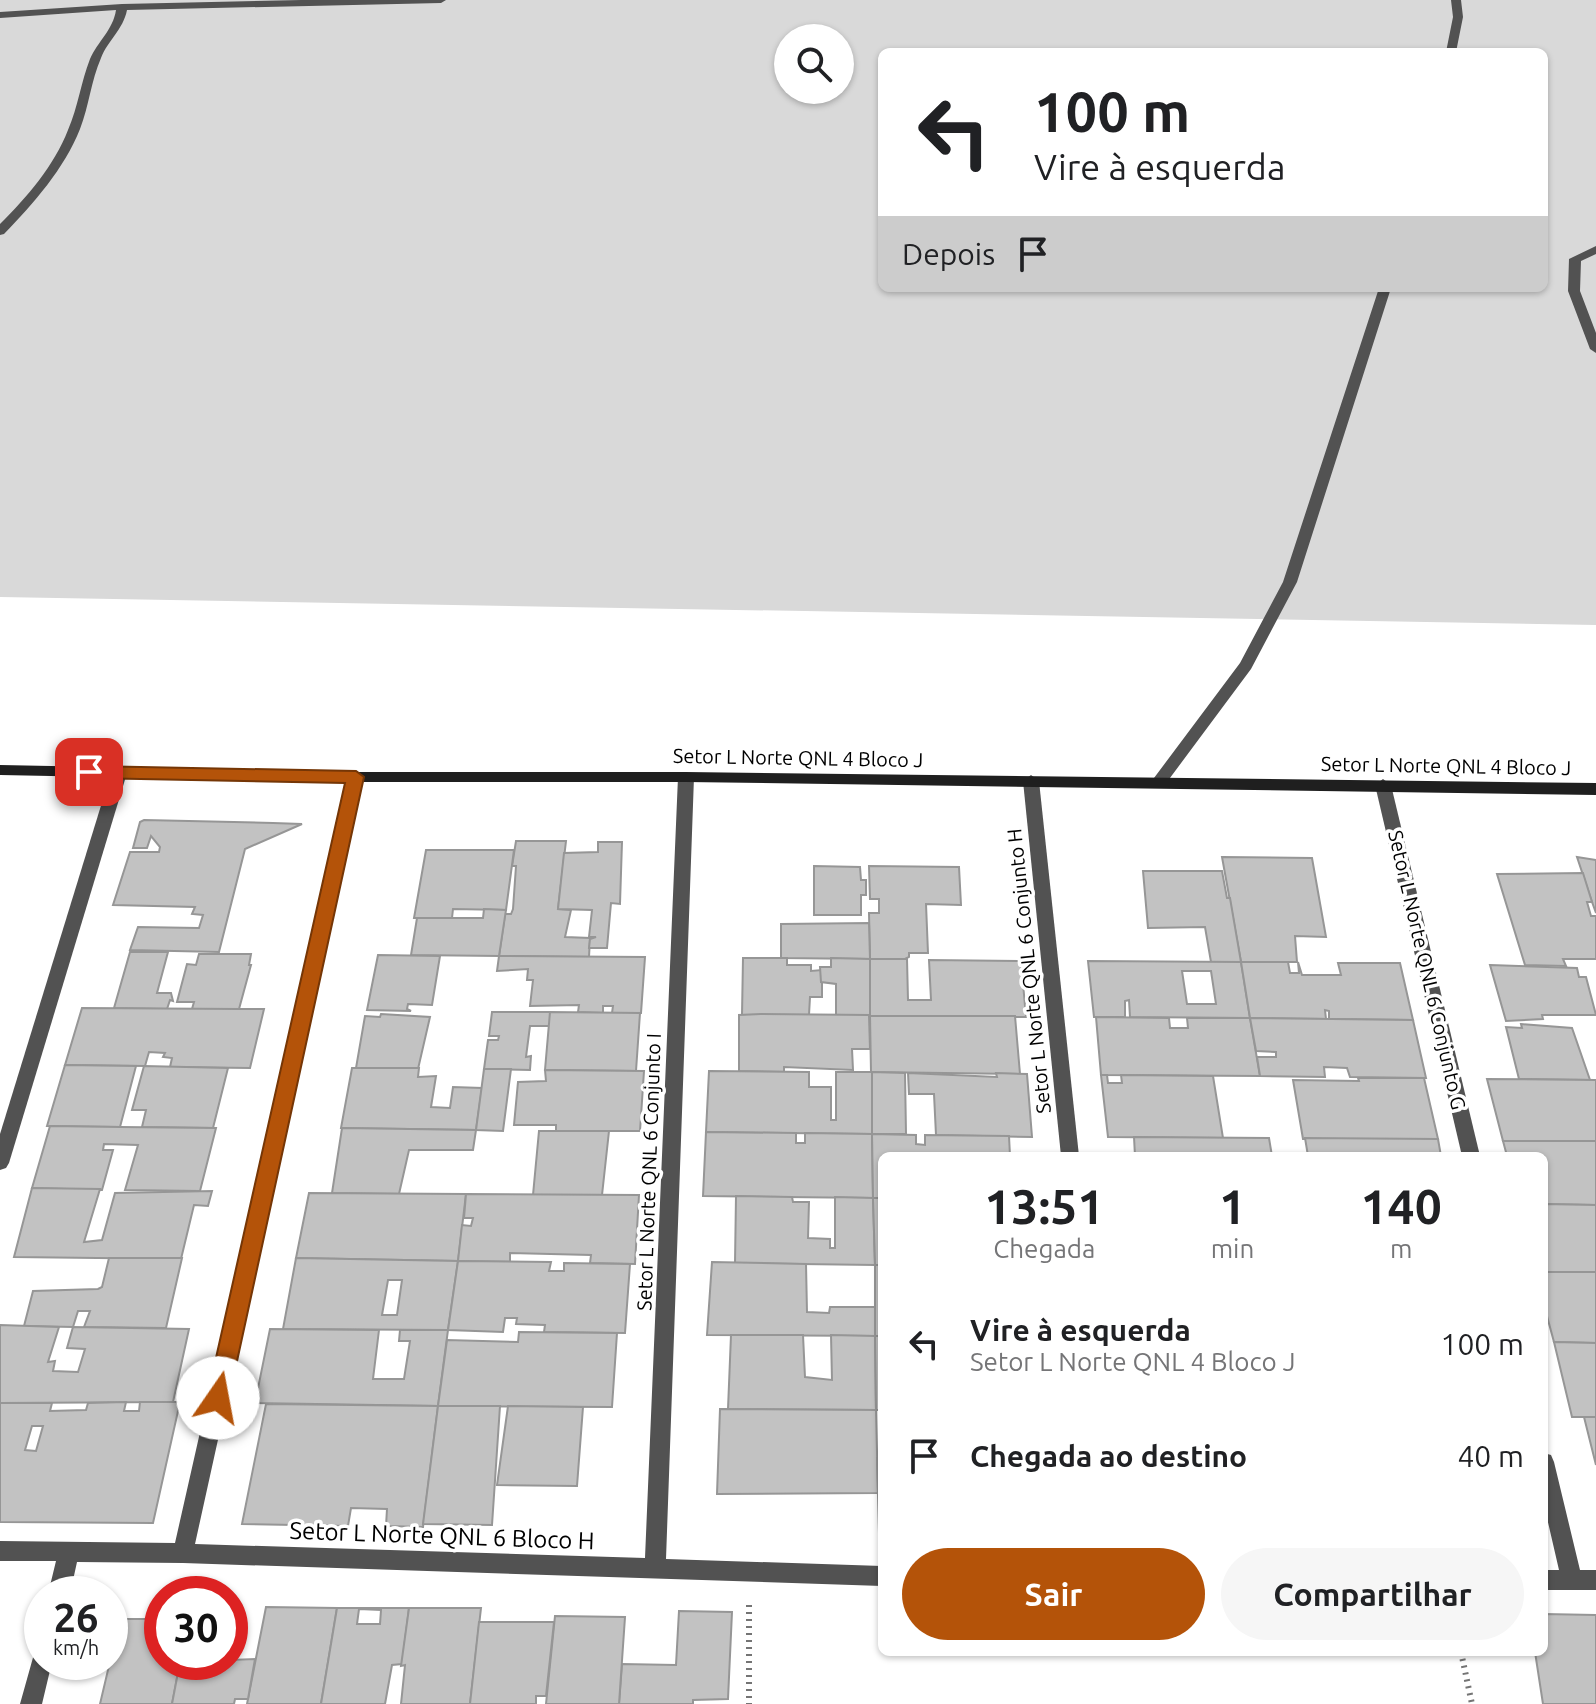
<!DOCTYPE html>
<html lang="pt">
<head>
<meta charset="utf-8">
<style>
  body { margin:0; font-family:Ubuntu,sans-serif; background:#f6f6f6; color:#202124; height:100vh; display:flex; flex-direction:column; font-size:30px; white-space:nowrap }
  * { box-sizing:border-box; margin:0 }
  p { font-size:26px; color:#757577 }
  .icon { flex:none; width:44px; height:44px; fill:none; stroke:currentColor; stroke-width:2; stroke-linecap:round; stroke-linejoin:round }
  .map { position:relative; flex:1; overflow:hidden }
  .side { position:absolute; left:878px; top:1152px; width:670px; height:504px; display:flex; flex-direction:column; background:#fff; border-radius:12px; box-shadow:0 2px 6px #0004 }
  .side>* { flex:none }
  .top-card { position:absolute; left:878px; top:48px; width:670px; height:244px; border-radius:12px; box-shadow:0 2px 6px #0004; background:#fff; color:#202124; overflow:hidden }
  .controls { position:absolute; left:774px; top:24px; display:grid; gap:16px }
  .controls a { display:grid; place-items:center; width:80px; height:80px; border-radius:50%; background:#fff; box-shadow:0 2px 6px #0004; font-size:40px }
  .speed { position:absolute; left:24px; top:1576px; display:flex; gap:16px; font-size:40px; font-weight:700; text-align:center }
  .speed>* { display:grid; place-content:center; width:104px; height:104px; border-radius:50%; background:#fff; box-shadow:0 2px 6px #0004; line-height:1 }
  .speed small { font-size:20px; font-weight:400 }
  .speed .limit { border:12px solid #d22; background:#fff; color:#111 }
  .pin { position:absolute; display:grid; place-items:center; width:68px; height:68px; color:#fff; margin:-34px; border-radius:16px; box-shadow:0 4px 12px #0006 }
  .me { position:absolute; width:88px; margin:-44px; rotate:12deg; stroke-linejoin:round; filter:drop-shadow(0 0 6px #0008) }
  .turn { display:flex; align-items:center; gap:28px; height:168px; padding:0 24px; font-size:36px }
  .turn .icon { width:104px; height:104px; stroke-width:2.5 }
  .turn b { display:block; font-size:56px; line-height:68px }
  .then { display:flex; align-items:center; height:76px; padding:0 24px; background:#0003; gap:16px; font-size:30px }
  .eta { display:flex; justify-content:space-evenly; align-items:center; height:136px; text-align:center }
  .eta b { font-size:48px; font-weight:700; line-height:56px }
  .button { display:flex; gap:16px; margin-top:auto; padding:16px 24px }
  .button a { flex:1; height:92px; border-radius:48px; background:#b45309; color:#fff; font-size:32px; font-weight:700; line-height:92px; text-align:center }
  .button a+a { background:#f6f6f6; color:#202124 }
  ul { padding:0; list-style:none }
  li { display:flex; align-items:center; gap:24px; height:112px; padding:0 24px }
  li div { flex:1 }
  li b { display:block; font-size:30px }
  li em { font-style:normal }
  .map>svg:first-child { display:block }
  .green { fill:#d9d9d9; fill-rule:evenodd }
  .building { fill:#c2c2c2; stroke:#969696; stroke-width:2; fill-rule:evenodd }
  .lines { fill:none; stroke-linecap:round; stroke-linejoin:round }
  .path { stroke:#747474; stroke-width:6; stroke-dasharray:2 5; stroke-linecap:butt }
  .lane { fill:#525252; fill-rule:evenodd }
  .street { fill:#525252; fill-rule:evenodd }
  .secondary { fill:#1f1f1f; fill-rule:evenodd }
  .route { fill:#b45309; stroke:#753606; stroke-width:2 }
  .labels { text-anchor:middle; stroke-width:7; stroke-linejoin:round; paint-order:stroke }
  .street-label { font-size:20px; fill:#000; stroke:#fff }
  .near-street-label { font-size:24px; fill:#000; stroke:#fff }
</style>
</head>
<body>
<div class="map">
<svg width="1596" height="1704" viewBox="0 0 1596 1704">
  <rect width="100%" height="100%" fill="#fff"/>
  <!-- green -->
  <path class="green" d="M0 0H1596V625L0 597ZM788 38H840V90H788ZM882 52H1544V288H882Z"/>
  <!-- building -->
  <g class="building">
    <path d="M144 820 273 823 302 824 245 849 219 952 130 950 138 927 199 928 203 915 192 914 195 907 113 905 130 852H159L160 847 151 836 147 848H133L140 822Z"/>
    <path d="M516 841H566L558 909 571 910 565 937 590 938 589 957 499 956 505 914H511L513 909 516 866H512Z"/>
    <path d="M598 842H622L620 904 611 903 607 948H589L590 939 596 937H589L592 910 558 909 564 853 598 852Z"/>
    <path d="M426 850H514L506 910 453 909 452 918H414Z"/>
    <path d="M1222 857 1312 858 1326 937 1295 936 1297 962H1241Z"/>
    <path d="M1577 857 1596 860V913L1592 902Z"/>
    <path d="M814 866 860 867 861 880H866V895H861V915H814Z"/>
    <path d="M869 866 959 867 961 905 926 904 928 953H909V957L903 960 870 959 869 913H879V899H870Z"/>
    <path d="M1143 871H1222L1227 898H1230L1241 962H1211L1205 927 1148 928Z"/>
    <path d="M1583 873 1592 902H1587L1591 916H1596V959H1563L1566 966 1525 965 1497 874Z"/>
    <path d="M484 909 506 910 499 956 411 955 417 918H483Z"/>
    <path d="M869 923 870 959 781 958V924Z"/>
    <path d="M130 952H168L157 993H171L173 1001 170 1000 167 1009 114 1008Z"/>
    <path d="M199 954H251L249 965H251L239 1009H192L194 1002H177L187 964 196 965Z"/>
    <path d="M378 955 440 956 432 1005 408 1004 407 1009 411 1011 367 1010Z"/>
    <path d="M499 956 645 957 641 1013H612L613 1006H603V1013L578 1012 579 1005 530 1006 533 980H527L528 969 497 971Z"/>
    <path d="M743 958H787V965H811V971L822 970V997H810L809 1015H742Z"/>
    <path d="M831 958 870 959V1016L836 1015V984L821 982 820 967H831Z"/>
    <path d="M870 959H907L908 1000H931L929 960 1021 961 1026 1017 870 1016Z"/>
    <path d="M1088 961 1241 962 1250 1018 1130 1017 1129 1000 1125 1001V1017H1094ZM1182 971H1211L1216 1004H1187Z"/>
    <path d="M1241 962H1288L1290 973H1299L1298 962 1302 975H1341L1338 963H1400L1413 1020 1329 1019V1011L1325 1010 1326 1019 1250 1018Z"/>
    <path d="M1490 965 1577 968 1579 977H1586L1596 1015H1542L1543 1019 1506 1021Z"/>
    <path d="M82 1008 239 1009H264L250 1068 170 1067 172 1058 163 1057 165 1053 149 1052 145 1066 65 1065Z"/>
    <path d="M492 1012H550V1026H530L526 1057 531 1056 530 1070 484 1069 488 1040H498L499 1036H489Z"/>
    <path d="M550 1012 640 1013 636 1071 545 1070Z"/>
    <path d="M381 1014 430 1017 418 1069 356 1068 365 1016 380 1017Z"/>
    <path d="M761 1014 869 1015 870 1049H852L853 1070 784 1067V1072L739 1071V1015Z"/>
    <path d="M870 1016H1015L1020 1074 871 1072Z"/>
    <path d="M1096 1017 1169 1018 1170 1028H1188L1187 1018H1250L1260 1076 1101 1075Z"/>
    <path d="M1250 1018 1413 1020 1426 1078 1350 1077 1347 1068 1324 1067 1325 1077 1260 1076 1257 1057H1276V1052L1256 1051Z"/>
    <path d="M1521 1024 1572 1028 1590 1080 1519 1079 1506 1027 1522 1028Z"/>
    <path d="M65 1065 136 1066 120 1127 47 1126Z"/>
    <path d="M144 1066 228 1068 213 1128 142 1127 146 1110H132Z"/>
    <path d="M352 1068H419L418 1077 436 1076 431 1107 450 1108 453 1087 482 1088 476 1130 341 1128Z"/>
    <path d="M484 1069H511L503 1131 476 1130Z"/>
    <path d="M545 1070 644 1071 640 1131H556V1125H514L518 1082 546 1081Z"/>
    <path d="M709 1071 809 1072V1087H831V1120H836V1072H872V1134L706 1132Z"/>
    <path d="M872 1072 905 1073 906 1134H872Z"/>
    <path d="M908 1073 997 1077 996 1073 1027 1074 1032 1137 936 1135 934 1094H909Z"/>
    <path d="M1101 1075H1107L1108 1083H1122L1121 1075 1213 1076 1223 1138 1108 1137Z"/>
    <path d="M1358 1078H1424L1438 1139H1303L1293 1080 1359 1081Z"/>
    <path d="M1487 1079 1596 1080V1141H1503Z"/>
    <path d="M50 1126 120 1127 216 1128 200 1191 125 1190 138 1145 104 1144 103 1150H113L102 1190 32 1188Z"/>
    <path d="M342 1128 476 1130 473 1150H409L399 1194 332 1193Z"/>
    <path d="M539 1131H609L602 1195H533Z"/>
    <path d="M706 1132 796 1133V1143H805V1133L872 1134 873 1198 703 1196Z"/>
    <path d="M872 1134 916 1135V1144L925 1145V1135L1009 1136 1010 1156H882V1198H873Z"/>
    <path d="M1134 1137 1269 1138 1272 1156H1135Z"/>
    <path d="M1305 1138 1438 1139 1441 1156H1308Z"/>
    <path d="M1503 1141H1596V1205L1544 1204V1156H1507Z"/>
    <path d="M32 1188 100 1189 84 1242 102 1240 115 1193 212 1191 208 1206 194 1205 181 1259 14 1257Z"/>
    <path d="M309 1193 466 1194 458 1261 296 1258Z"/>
    <path d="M466 1194 639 1195 635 1264 590 1263 591 1255 510 1253V1262L458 1261 462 1225 471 1226 473 1218H464Z"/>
    <path d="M736 1196 792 1197 793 1202H809L808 1238 830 1239V1248H835V1197L873 1198 875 1265 735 1263Z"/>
    <path d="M873 1198H882V1265H875Z"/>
    <path d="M1544 1204 1596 1205V1272H1544Z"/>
    <path d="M109 1258H182L166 1328 84 1327 90 1311H78L73 1327 24 1326 33 1291 98 1289 102 1287Z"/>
    <path d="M296 1258 458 1261 448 1330 283 1329ZM388 1280H402L397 1315H382Z"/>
    <path d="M458 1261 551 1262 549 1271H564V1263L630 1264 625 1333 544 1332 545 1325 516 1324 517 1318H505L503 1332 448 1330Z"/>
    <path d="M712 1262 806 1264 807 1312 829 1313 830 1307H875V1336L707 1335Z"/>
    <rect x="875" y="1265" width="7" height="71"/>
    <path d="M1544 1272H1596V1343L1554 1342 1544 1305Z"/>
    <path d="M0 1325 59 1327 48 1362 55 1361 53 1371 78 1372 85 1349 67 1348 73 1327 189 1329 173 1402 0 1403Z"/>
    <path d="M270 1329 379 1330 373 1379H404L410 1341H399L400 1330H448L438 1406 255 1403Z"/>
    <path d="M519 1332 617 1333 612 1407 438 1406 447 1340 518 1342Z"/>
    <path d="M731 1335H803L805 1377 832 1380 831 1335 875 1336 876 1410 728 1409Z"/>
    <path d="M875 1336H882V1410H876Z"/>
    <path d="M1554 1342 1596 1343V1417H1572Z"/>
    <path d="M126 1402 124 1411H139L140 1402H180L153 1523 0 1522V1403H52L50 1411 86 1410 88 1403ZM32 1426H43L36 1451 25 1450Z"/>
    <path d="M266 1404 438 1406 423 1527 386 1526 387 1509 351 1508 348 1526 242 1524Z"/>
    <path d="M438 1406H500L492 1525 423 1524Z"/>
    <path d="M508 1406 583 1407 577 1486 497 1485Z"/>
    <path d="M720 1409 876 1410 878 1493 717 1494Z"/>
    <path d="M1584 1417H1596V1465Z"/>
    <path d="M877 1458H882V1533H879Z"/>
    <path d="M266 1607 337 1608 321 1704H247Z"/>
    <path d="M337 1608H409L402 1664 392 1665 385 1704H321ZM359 1609 381 1610 380 1624H357Z"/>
    <path d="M409 1608H481L470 1704H401L405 1665 401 1666Z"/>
    <path d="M679 1611 732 1612 728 1699 693 1700V1704H619L622 1664 676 1665Z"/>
    <path d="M1544 1614 1596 1615V1704H1543L1535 1652H1544Z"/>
    <path d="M555 1616 625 1617 619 1704H546Z"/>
    <path d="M120 1619H162V1662H180L172 1704H100Z"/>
    <path d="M479 1622H554L546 1696H536V1704H470Z"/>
    <path d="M255 1659 248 1699H235L234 1704H172L180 1662Z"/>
  </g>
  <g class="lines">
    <!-- path -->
    <g class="path">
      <path d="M749 1605V1704"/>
      <path d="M1461 1652 1472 1704"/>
    </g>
    <!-- lane -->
    <g class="lane">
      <path d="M301 0H446L441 3 127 10C123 30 108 40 101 58 91 81 89 106 80 129 64 169 34 203 4 234L0 235V224C27 197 54 166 68 130 78 107 81 82 90 59 98 41 113 30 116 10L0 18V12L122 4Z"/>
      <path d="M1451 0H1461L1463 17 1456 52H1446L1453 17Z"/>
      <path d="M1596 246V254L1581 261 1580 291 1596 333V353L1590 349 1568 291 1569 259Z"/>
      <path d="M1379 288H1391L1297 582 1251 669 1164 786H1154L1151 782 1154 778 1240 663 1283 582Z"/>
    </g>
    <!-- street -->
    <g class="street">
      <path d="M119 768 127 773 9 1163 6 1168 0 1170V1134L111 773Z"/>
      <path d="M356 772 364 777 195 1544 645 1558 678 777 686 772 694 777 666 1559 882 1566V1586L183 1563 77 1562 70 1594H48L56 1561H0V1541L175 1543 348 777Z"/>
      <path d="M1031 775 1039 781 1079 1156H1061L1023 781Z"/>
      <path d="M1383 779 1391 785 1480 1156H1462L1375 785Z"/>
      <path d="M1544 1453 1551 1455 1554 1462 1580 1570H1596V1590H1544V1570H1559L1544 1505Z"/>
      <path d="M42 1650V1662H52L42 1704H20L34 1654Z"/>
    </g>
    <!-- secondary -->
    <path class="secondary" d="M0 765 356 772H686L1596 783V795L686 782H356L0 775Z"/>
  </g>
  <!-- route -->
  <path class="route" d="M89 766 356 771 364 777 229 1398 226 1405 218 1408 210 1405 207 1398 345 783 89 778 80 772Z"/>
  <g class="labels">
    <!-- street labels -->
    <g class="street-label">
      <text transform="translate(798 758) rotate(1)" y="7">Setor L Norte QNL 4 Bloco J</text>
      <text transform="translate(1446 766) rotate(1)" y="7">Setor L Norte QNL 4 Bloco J</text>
      <text transform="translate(1427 970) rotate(77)" y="7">Setor L Norte QNL 6 Conjunto G</text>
      <text transform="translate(1029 971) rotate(-96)" y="7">Setor L Norte QNL 6 Conjunto H</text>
      <text transform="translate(649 1172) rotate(-88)" y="7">Setor L Norte QNL 6 Conjunto I</text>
    </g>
    <!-- near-street labels -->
    <g class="near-street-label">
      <text transform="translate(442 1536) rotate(2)" y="8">Setor L Norte QNL 6 Bloco H</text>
    </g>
  </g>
</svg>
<div class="controls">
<a><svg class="icon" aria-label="search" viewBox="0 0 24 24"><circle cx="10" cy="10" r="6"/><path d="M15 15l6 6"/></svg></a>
</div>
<div class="speed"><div>26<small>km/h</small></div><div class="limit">30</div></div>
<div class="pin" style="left:89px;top:772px;background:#d93025"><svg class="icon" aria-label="arrive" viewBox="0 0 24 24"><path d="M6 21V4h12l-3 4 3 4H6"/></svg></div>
<svg class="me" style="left:218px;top:1398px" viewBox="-20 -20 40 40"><circle r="19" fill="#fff"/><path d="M0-13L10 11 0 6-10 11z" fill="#b45309"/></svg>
<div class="top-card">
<div class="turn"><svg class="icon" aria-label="left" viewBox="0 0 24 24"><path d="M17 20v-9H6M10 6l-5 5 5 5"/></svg><div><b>100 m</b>Vire à esquerda</div></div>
<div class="then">Depois<svg class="icon" aria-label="arrive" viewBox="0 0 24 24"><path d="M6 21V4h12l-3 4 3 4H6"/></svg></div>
</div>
<section class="side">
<div class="eta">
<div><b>13:51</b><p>Chegada</p></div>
<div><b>1</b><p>min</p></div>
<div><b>140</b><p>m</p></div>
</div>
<ul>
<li><svg class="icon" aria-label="left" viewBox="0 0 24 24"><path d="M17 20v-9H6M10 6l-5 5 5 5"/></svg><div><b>Vire à esquerda</b><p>Setor L Norte QNL 4 Bloco J</p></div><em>100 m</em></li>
<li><svg class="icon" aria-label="arrive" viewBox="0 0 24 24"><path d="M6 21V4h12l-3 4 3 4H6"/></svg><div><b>Chegada ao destino</b></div><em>40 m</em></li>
</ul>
<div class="button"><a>Sair</a><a>Compartilhar</a></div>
</section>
</div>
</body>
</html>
